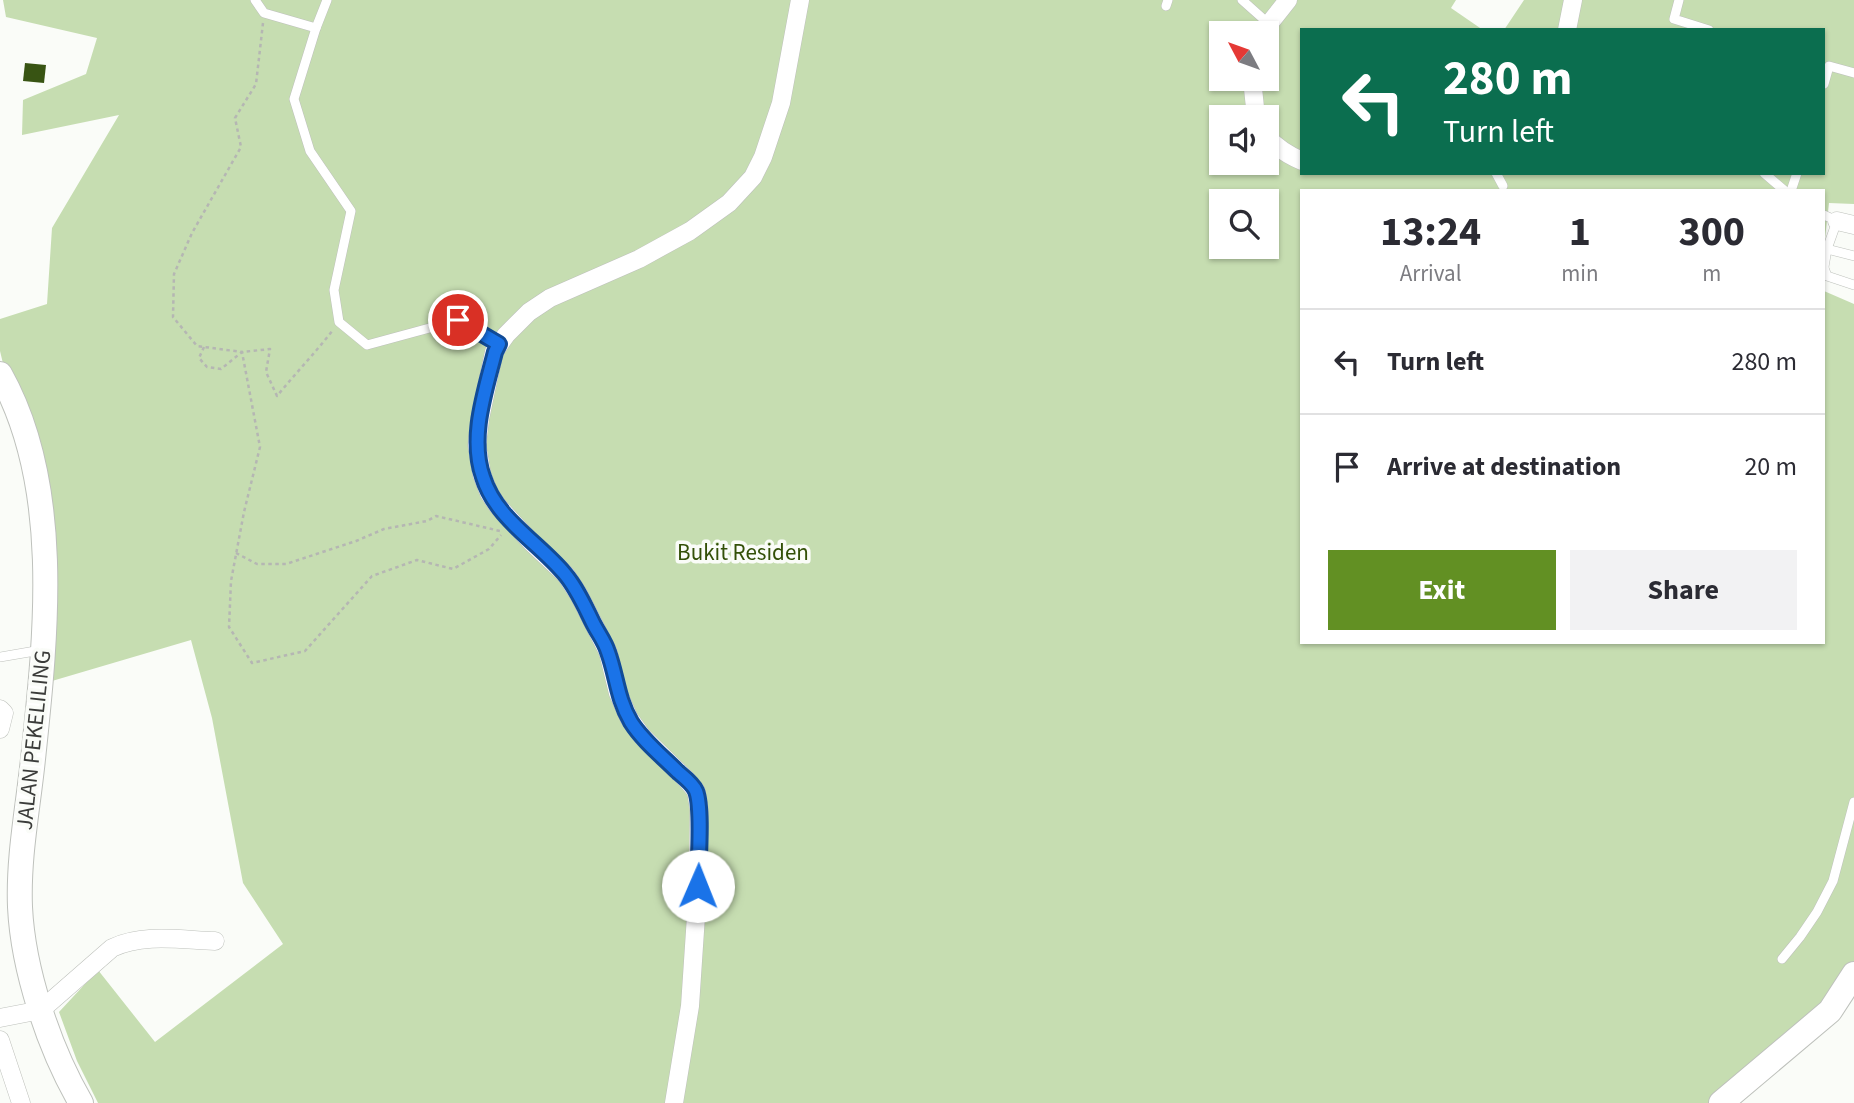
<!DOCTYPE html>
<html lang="en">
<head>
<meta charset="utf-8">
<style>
  body { margin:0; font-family:"Source Sans 3",sans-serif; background:#f2f2f3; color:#2b2b33; height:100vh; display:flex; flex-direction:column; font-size:26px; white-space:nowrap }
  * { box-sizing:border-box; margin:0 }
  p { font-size:23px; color:#7c7c81 }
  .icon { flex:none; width:38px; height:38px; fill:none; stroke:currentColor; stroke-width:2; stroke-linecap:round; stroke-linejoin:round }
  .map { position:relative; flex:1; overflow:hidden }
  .panel { position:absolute; left:1300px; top:189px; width:525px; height:455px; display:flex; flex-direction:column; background:#fff; border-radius:0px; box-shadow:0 2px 5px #0004 }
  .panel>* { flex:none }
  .hud { position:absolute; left:1300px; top:28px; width:525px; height:147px; border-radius:0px; box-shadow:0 2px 5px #0004; background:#0b6e4f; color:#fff; overflow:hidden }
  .needle { width:46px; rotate:311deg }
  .controls { position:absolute; left:1209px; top:21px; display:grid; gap:14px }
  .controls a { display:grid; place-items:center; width:70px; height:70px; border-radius:0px; background:#fff; box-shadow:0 2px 5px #0004; font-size:35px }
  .pin { position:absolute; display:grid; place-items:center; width:60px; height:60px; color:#fff; margin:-30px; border:4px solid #fff; border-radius:50%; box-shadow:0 2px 7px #0007 }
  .me { position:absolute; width:77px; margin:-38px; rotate:1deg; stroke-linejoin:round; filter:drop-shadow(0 0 5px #0008) }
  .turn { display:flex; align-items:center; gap:24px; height:147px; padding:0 28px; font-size:32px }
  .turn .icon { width:91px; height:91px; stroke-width:2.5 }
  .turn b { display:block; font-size:49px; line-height:60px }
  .eta { display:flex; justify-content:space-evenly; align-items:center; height:119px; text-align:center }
  .eta b { font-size:42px; font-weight:700; line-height:49px }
  .action { display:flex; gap:14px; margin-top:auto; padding:14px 28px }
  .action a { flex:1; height:80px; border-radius:0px; background:#629023; color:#fff; font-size:28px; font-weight:700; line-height:80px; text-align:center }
  .action a+a { background:#f2f2f3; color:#2b2b33 }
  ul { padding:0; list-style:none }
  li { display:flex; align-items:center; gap:21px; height:105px; padding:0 28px; border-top:2px solid #e1e1e2 }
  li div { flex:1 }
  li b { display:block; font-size:26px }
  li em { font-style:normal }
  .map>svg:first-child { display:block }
  .green { fill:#c6ddb1; fill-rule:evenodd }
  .building { fill:#385413 }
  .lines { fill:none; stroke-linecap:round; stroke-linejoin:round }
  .lane-casing { stroke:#bec1bc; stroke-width:10 }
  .street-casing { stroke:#bec1bc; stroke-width:19 }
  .secondary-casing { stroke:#bec1bc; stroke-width:26 }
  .path { stroke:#b5b6b3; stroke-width:2.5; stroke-dasharray:3.5 3.5; stroke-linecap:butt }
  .lane { stroke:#fff; stroke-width:9 }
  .street { stroke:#fff; stroke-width:18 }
  .secondary { stroke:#fff; stroke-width:24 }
  .route-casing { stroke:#114b97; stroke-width:18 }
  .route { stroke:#1a73e8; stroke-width:12 }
  .labels { text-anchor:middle; stroke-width:7; stroke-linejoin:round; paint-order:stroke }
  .park-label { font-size:23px; fill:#335008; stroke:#fafcf8 }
  .street-label { font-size:23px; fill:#3b3c3a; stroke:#fafcf8 }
</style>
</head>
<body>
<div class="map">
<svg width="1854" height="1103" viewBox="0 0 1854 1103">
  <rect width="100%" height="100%" fill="#fafcf8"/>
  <!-- green -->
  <path class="green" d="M3 0H1456L1451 8 1483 30H1302V173H1824V30H1504L1524 0H1854V204L1829 203 1824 247V191H1302V642H1824V291L1854 304V967L1835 1003 1717 1103H98L77 1061 59 1012 98 970 155 1042 283 944 243 883 212 718 191 640 52 681 54 574 0 351V319L47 304 52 228 119 115 22 135 23 100 86 74 97 38 6 17ZM1222 33H1267V79H1222ZM1222 117H1267V163H1222ZM1222 201H1267V247H1222Z"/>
  <!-- building -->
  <path class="building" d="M25 63 46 65 44 83 23 81Z"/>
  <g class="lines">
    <defs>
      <g id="lane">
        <path d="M255 0 264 13 316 28 294 99 310 151 351 211 334 290 339 322 367 345 459 320 499 344"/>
        <path d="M1242 0 1269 24"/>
        <path d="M1679 0 1674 19 1709 30"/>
        <path d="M1166 6 1168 0"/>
        <path d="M316 28 327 0"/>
        <path d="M1824 84 1829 66 1854 73"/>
        <path d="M1496 173 1503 186"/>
        <path d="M1764 173 1785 191"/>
        <path d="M1791 191 1797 173"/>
        <path d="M1824 215 1837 221 1827 249 1824 267"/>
        <path d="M1827 249 1854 256"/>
        <path d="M1824 268 1827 276 1854 285"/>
        <path d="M0 657 41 650"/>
        <path d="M1782 959 1800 937 1817 912 1833 881 1854 802"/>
      </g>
      <g id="street">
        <path d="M1567 30 1573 0"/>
        <path d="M1264 33 1269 24 1288 0"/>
        <path d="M1252 79 1256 117"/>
        <path d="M1267 137C1277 148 1288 155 1302 161"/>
        <path d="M1837 221 1854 225"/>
        <path d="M0 709 4 713 0 729"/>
        <path d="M0 1018 41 1010 112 948C143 933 182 940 215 941"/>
        <path d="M0 1040 21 1103"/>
        <path d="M674 1103 690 1006 698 886 699 809 696 791 686 779 642 736 629 718 618 693 608 652 579 595 566 575 531 542 497 505 489 493 482 475 477 445 480 419 494 352 506 335 529 312 550 298 639 259 690 231 729 203 753 177 763 157 781 103 800 0"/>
      </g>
      <g id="secondary">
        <path d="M0 374C63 486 46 636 33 759 28 808 18 857 20 907 23 970 49 1048 81 1103"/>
        <path d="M1721 1103 1830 1011 1854 974"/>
      </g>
    </defs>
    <!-- lane casing -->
    <use href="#lane" class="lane-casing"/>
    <!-- street casing -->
    <use href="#street" class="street-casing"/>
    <!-- secondary casing -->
    <use href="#secondary" class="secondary-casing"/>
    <!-- path -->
    <g class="path">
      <path d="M263 23 256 84 235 118 241 147 192 233 174 274 173 317 197 346 242 352 260 447 244 512 231 581 229 627 252 663 305 651 372 576 417 560 453 569 489 549 501 535"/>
      <path d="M204 347 199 358 207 367 221 369 242 352 270 349 266 372 277 396C295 374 315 353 333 330"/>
      <path d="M236 553 257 564H286L356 541 384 529 427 521 436 516 500 531"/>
    </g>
    <!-- lane -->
    <use href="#lane" class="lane"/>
    <!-- street -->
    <use href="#street" class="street"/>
    <!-- secondary -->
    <use href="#secondary" class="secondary"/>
  </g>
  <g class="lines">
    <defs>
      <path id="route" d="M458 320 499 344 495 352C485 392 469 437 483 477 496 519 537 541 564 573 577 588 585 607 593 623 598 633 605 642 608 652 617 677 617 698 631 722 643 741 662 756 678 772 684 777 693 784 696 791 703 809 698 865 698 886"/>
    </defs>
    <!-- route casing -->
    <use href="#route" class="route-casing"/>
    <!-- route -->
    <use href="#route" class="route"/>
  </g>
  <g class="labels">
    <!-- park labels -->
    <g class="park-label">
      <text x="743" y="560">Bukit Residen</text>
    </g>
    <!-- street labels -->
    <g class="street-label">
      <text transform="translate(33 740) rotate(-84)" y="8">JALAN PEKELILING</text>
    </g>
  </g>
</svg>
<div class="controls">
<a><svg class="needle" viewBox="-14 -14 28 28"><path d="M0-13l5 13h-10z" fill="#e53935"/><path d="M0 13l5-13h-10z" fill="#7c7c81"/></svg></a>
<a><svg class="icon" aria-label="sound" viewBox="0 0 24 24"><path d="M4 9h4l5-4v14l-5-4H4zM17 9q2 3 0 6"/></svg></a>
<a><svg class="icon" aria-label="search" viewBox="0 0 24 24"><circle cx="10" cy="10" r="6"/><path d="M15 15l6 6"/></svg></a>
</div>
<div class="pin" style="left:458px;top:320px;background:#d93025"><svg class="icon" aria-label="arrive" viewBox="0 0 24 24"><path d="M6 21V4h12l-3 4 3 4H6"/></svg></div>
<svg class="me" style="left:698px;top:886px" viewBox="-20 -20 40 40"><circle r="19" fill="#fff"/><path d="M0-13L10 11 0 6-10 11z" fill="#1a73e8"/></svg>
<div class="hud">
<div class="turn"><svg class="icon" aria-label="left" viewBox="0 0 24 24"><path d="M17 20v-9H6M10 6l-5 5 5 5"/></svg><div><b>280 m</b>Turn left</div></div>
</div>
<section class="panel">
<div class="eta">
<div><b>13:24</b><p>Arrival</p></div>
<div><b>1</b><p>min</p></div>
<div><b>300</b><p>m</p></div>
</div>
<ul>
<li><svg class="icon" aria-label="left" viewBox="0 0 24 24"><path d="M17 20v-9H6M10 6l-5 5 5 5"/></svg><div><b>Turn left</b></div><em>280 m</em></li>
<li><svg class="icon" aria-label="arrive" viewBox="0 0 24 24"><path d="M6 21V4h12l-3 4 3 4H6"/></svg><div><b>Arrive at destination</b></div><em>20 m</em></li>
</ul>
<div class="action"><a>Exit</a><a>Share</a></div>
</section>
</div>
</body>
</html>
